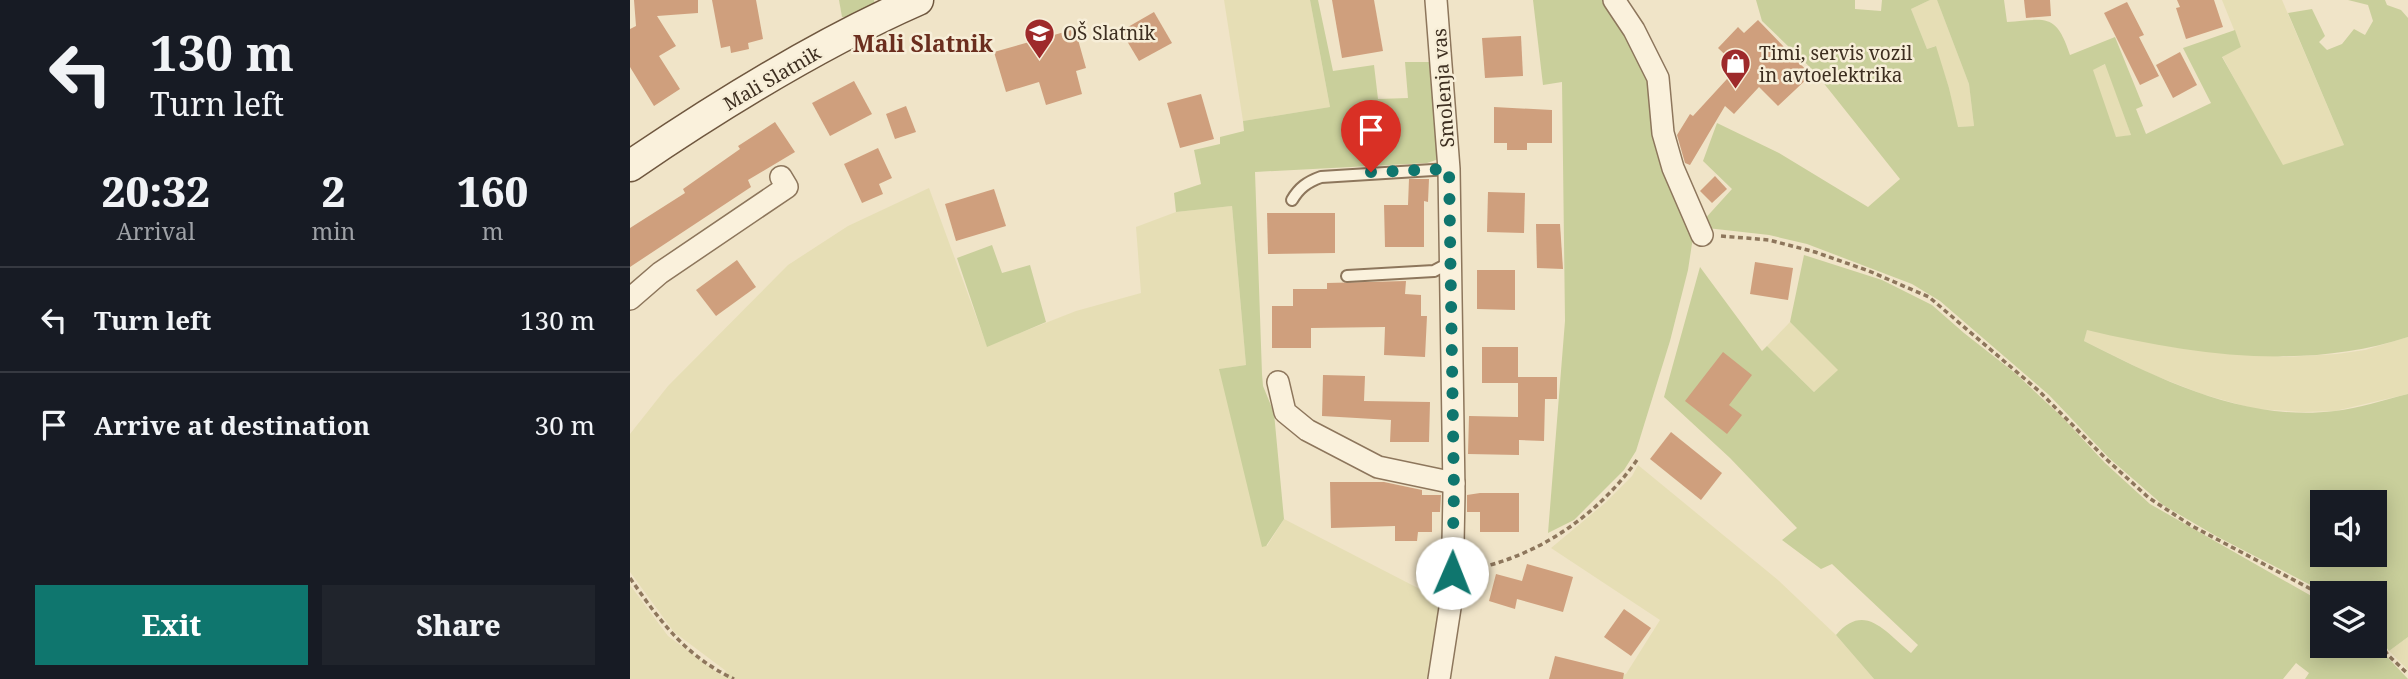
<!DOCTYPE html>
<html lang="en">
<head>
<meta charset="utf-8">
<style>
  body { margin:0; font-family:"Noto Serif",serif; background:#20242c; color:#f1f3f6; height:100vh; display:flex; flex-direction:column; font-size:26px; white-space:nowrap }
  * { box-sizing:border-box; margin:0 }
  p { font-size:23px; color:#9ea1a6 }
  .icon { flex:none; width:38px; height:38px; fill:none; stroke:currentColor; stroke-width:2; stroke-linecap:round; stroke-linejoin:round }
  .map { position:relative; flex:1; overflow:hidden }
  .drawer { display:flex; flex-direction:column; background:#171b24; width:630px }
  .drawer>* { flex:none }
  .guide { background:#171b24; color:#f1f3f6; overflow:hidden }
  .buttons { position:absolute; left:1680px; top:490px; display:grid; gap:14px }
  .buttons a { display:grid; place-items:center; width:77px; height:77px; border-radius:0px; background:#171b24; box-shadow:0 4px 18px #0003; font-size:35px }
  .pin { position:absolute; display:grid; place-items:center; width:60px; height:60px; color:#fff; margin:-72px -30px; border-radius:50% 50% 50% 0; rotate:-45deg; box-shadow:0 0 7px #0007 }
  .pin .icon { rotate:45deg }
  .me { position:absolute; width:77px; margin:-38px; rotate:1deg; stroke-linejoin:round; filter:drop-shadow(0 0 5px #0008) }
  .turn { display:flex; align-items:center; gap:24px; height:147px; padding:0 35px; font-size:32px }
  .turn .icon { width:91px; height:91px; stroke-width:2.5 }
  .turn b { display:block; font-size:49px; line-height:60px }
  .eta { display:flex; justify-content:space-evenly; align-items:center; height:119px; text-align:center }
  .eta b { font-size:42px; font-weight:800; line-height:49px }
  .cta { display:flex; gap:14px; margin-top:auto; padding:14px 35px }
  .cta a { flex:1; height:80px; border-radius:0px; background:#0f766e; color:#fff; font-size:28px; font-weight:800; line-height:80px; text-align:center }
  .cta a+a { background:#20242c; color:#f1f3f6 }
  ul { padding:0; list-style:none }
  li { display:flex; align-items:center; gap:21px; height:105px; padding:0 35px; border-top:2px solid #363941 }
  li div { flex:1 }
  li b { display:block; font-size:26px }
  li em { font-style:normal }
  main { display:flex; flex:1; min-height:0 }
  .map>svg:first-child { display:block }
  .farmland { fill:#e6deb5 }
  .green { fill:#c9cf9b; fill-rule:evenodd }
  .building { fill:#cf9f7d }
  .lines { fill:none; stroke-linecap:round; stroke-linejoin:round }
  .service-casing { stroke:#8d765c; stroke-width:14 }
  .minor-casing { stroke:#8d765c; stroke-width:24 }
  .secondary-casing { stroke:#6f573f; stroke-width:33 }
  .path { stroke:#8d765c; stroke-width:3.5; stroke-dasharray:5 3.5; stroke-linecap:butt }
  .service { stroke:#faf1dc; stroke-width:10 }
  .minor { stroke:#faf1dc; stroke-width:21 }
  .secondary { stroke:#faf1dc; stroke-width:30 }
  .route { stroke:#0f766e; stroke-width:12; stroke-dasharray:0 21.6 }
  .labels { text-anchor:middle; stroke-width:5; stroke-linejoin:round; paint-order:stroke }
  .poi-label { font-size:19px; fill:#3d2e20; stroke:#f7eed8; text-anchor:start }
  .street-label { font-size:19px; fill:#3d2e20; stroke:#f7eed8 }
  .quarter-label { font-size:23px; font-weight:bold; fill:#6b2e1e; stroke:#f7eed8 }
</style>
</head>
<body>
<main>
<section class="drawer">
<div class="guide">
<div class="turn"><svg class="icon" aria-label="left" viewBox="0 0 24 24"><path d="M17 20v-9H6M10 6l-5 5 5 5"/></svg><div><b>130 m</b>Turn left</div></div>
</div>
<div class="eta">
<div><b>20:32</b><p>Arrival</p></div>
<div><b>2</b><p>min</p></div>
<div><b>160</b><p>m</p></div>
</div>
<ul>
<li><svg class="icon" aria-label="left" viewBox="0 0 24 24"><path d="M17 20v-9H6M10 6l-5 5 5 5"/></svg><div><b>Turn left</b></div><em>130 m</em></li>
<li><svg class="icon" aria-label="arrive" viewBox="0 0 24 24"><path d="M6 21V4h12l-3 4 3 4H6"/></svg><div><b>Arrive at destination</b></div><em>30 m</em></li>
</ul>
<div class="cta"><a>Exit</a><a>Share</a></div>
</section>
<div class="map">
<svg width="1778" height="679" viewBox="0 0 1778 679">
  <rect width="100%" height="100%" fill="#f0e4c8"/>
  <!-- farmland -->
  <g class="farmland">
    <path d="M594 0H680L700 107 613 121Z"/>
    <path d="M1300 0H1307L1339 84 1344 126 1327 127 1319 88 1305 46 1297 49 1281 9Z"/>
    <path d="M1592 0H1652L1714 145 1652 166 1592 56 1611 47Z"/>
    <path d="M1476 64 1501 135 1486 138 1462 70Z"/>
    <path d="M299 188 357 346 446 311 511 293 506 227 546 212 602 206 616 365 590 369 637 546 654 519 813 601 800 679H0V585L38 636 92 676 96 671 44 632 0 572V434L38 386 158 265 218 226Z"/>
    <path d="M1160 322 1209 370 1184 392 1137 346Z"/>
    <path d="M1457 329 1549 348 1654 357 1707 354 1735 350 1778 337V394L1705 411 1672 412 1625 409 1572 394 1521 374 1454 341Z"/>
    <path d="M1008 465 1148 580 1206 635 1244 679H972L996 674 1030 620 921 548 975 503 1002 476Z"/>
    <path d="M1778 637V670L1759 651Z"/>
  </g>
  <!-- green -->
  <g class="green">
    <path d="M209 0H244L245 4 219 17H212Z"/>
    <path d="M680 0H688L703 71 744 65 748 99 778 98 775 62H801L812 158 797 163 625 172 632 374 633 386 644 413 654 519 636 546 632 547 589 369 616 365 602 206 546 212 544 193 571 184 564 150 590 144V137L614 131 613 121 700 107Z"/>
    <path d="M903 0H975L1020 80 1063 237 1058 270 1040 341 1006 451 994 470 944 520 918 533 935 321 932 82 913 85Z"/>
    <path d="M1126 0H1225V9L1251 11 1252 0H1300L1281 9 1297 49 1306 46 1319 88 1328 127 1344 126 1339 84 1307 0H1374L1377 22C1417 19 1426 13 1440 55L1485 37 1513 106 1506 109 1516 134 1581 103 1553 48 1605 30 1611 47 1592 57 1653 165 1714 145 1658 13 1682 9 1695 36 1689 42 1697 50 1712 44 1724 29 1735 35 1743 21 1738 5 1718 0H1755L1757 5 1771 10 1778 18V337C1674 371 1562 355 1457 330L1454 341C1531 380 1615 422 1705 411 1729 408 1754 400 1778 394V637L1759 651 1745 632V593H1696L1586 536 1533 505 1479 458 1419 395 1310 301 1282 284 1177 244 1139 235 1077 228 1072 222 1102 189 1073 161 1087 123 1149 153 1238 207 1270 179 1184 71 1132 21ZM1475 64 1501 135 1486 137 1463 70ZM1692 502H1745V555H1692Z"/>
    <path d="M362 245 372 273 400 265 416 322 357 347 327 258Z"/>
    <path d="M1174 255 1252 280 1302 305 1334 333 1385 373 1432 417 1475 463 1520 504 1692 602V646H1745V644L1778 679H1675L1679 673 1666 663 1653 679H1244L1206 635C1235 601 1256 633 1281 653L1288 645 1202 564 1191 569 1152 540 1167 528 1100 458 1034 397 1070 267 1132 351 1137 346 1184 392 1208 370 1160 322Z"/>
  </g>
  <!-- building -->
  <g class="building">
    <path d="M4 0H68V13L27 16 46 46 29 56 50 89 24 106 0 67V29L6 26Z"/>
    <path d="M82 0H126L133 39 118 43 119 49 101 53 100 46 91 48Z"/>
    <path d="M702 0H744L753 51 712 58Z"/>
    <path d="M1394 0H1420L1421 16 1396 18Z"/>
    <path d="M1547 0H1584L1593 27 1556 39 1546 8 1550 7Z"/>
    <path d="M1497 2 1514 35 1509 37 1529 76 1510 85 1474 13Z"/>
    <path d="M524 12 542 43 509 61 491 31Z"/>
    <path d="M1128 20 1181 75 1148 106 1129 87 1104 114 1095 106 1060 165 1055 163 1047 135 1060 114 1063 116 1108 67 1088 48 1108 27 1114 33Z"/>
    <path d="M445 29 456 68 446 71 452 94 416 105 409 82 376 92 364 52Z"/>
    <path d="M891 36 893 76 855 78 852 38Z"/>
    <path d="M1550 52 1567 85 1543 98 1526 65Z"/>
    <path d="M224 81 242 114 200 136 182 103Z"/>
    <path d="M571 94 584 139 550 148 537 103Z"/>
    <path d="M276 106 286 132 265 139 256 114Z"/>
    <path d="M864 107 922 110V143H897V150H877V143H864Z"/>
    <path d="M145 122 165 152 118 180 121 187 0 267V228L55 193 53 189 110 149 108 146Z"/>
    <path d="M248 148 262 178 249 184 253 194 232 203 214 164Z"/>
    <path d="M1085 176 1097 189 1082 203 1070 191Z"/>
    <path d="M779 179H799L798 202 794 201V247H755L754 205H778Z"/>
    <path d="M364 189 376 226 326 241 315 204Z"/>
    <path d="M858 192 895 193 894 233 857 232Z"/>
    <path d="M637 213H705V253L638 254Z"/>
    <path d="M906 224H930L933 269 907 268Z"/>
    <path d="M107 260 126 287 86 316 66 290Z"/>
    <path d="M1125 262 1163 268 1158 300 1120 294Z"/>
    <path d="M847 270H885V310L847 309Z"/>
    <path d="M776 281 775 294 791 295V316H797L795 357 754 355 755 327 681 328V348H642V306H663V289H697V283Z"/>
    <rect x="852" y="347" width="36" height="36"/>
    <path d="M1093 352 1122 375 1099 405 1112 415 1097 434 1055 401Z"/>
    <path d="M693 375 735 376 734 401 800 402 799 442H760L761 420 692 416Z"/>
    <path d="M888 377H927V399H915L914 441 889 440V455L838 454 839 416 888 417Z"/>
    <path d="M1041 432 1092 473 1071 500 1020 459Z"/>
    <path d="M700 482H754L792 490V495H811L810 512H802V532H788L787 541H765V526L701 528Z"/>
    <path d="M850 493H889V532H850V512H837V495Z"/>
    <path d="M897 564 943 577 933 612 887 599 885 609 859 601 866 574 892 581Z"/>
    <path d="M994 609 1021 628 1001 656 974 637Z"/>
    <path d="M925 656 994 673 993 679H919Z"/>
  </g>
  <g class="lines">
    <defs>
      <g id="service">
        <path d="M662 200C669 188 677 182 691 177L819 169"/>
        <path d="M717 276 804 271 821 262"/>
      </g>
      <g id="minor">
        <path d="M806 0 819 169 824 492 822 595 809 679"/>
        <path d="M984 0 1004 30 1028 78 1033 133 1043 168 1072 235"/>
        <path d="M0 299 30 273 157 187 151 177"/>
        <path d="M648 382 655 412 677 430 748 467 824 483"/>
      </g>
      <path id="secondary" d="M0 166C91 104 188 44 288 0"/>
    </defs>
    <!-- service casing -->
    <use href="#service" class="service-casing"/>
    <!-- minor casing -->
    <use href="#minor" class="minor-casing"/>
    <!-- secondary casing -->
    <use href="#secondary" class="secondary-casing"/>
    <!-- path -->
    <g class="path">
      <path d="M1091 236 1139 240 1185 252 1239 271 1299 297 1409 391 1475 458 1519 498 1562 526 1692 595"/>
      <path d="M844 569C910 555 968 515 1007 460"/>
      <path d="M0 578C30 621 55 656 104 679"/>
      <path d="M1745 636 1758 655 1778 674"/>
    </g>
    <!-- service -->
    <use href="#service" class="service"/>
    <!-- minor -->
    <use href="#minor" class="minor"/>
    <!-- secondary -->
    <use href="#secondary" class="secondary"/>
  </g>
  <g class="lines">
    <!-- route -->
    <path class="route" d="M741 172 819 169 824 492 822 573"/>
  </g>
  <!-- icons -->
  <defs>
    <symbol id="school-pin" viewBox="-11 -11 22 30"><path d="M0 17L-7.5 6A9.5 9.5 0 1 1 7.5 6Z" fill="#9e2a2b" stroke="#f7eed8"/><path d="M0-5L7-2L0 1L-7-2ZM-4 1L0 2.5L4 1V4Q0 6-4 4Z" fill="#fff"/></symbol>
    <symbol id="shop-pin" viewBox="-11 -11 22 30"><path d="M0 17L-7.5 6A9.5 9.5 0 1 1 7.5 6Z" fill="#9e2a2b" stroke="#f7eed8"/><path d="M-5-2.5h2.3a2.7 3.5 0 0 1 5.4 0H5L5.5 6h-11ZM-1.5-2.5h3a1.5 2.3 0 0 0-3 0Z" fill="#fff"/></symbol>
  </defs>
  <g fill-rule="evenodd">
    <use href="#school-pin" x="392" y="16" width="35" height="47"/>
    <use href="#shop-pin" x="1088" y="46" width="35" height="47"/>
  </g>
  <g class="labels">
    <!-- poi labels -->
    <g class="poi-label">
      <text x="433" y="40">OŠ Slatnik</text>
      <text x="1129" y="60">Timi, servis vozil<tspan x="1129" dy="22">in avtoelektrika</tspan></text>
    </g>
    <!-- street labels -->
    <g class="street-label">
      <text transform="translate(142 78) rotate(-30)" y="7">Mali Slatnik</text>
      <text transform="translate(813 88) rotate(-94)" y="7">Smolenja vas</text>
    </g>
    <!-- quarter labels -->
    <g class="quarter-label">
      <text x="293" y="52">Mali Slatnik</text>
    </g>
  </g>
</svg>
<div class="buttons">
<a><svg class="icon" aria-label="sound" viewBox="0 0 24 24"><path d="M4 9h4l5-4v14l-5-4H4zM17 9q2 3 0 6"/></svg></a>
<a><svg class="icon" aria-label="layers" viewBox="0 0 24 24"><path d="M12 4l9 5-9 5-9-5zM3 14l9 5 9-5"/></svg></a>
</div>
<div class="pin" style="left:741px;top:172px;background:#d93025"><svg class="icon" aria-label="arrive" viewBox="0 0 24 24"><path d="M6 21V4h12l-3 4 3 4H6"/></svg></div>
<svg class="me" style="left:822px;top:573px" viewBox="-20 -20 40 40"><circle r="19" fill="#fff"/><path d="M0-13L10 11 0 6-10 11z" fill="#0f766e"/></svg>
</div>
</main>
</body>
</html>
